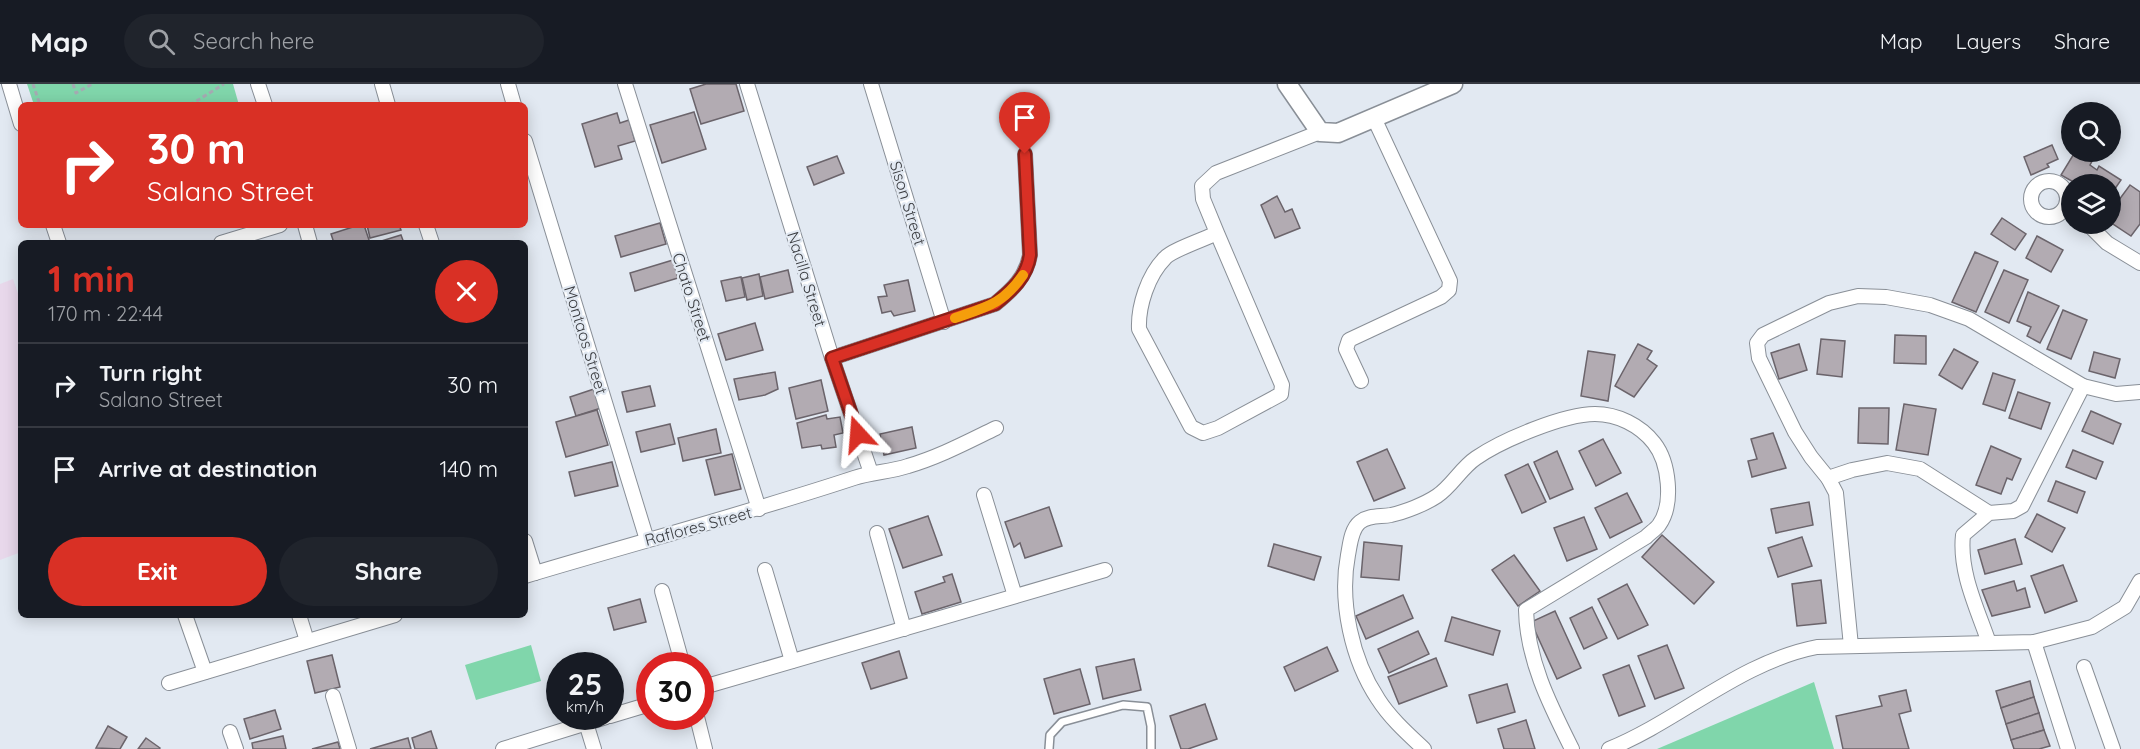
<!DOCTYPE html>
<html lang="en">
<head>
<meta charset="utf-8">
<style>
  body { margin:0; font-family:Quicksand,sans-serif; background:#20242c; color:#f1f3f6; height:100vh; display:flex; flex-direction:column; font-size:22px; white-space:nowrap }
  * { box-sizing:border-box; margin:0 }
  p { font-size:20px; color:#9ea1a6 }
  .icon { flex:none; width:33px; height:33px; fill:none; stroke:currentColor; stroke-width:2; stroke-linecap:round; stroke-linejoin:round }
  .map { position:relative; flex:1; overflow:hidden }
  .side { position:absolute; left:18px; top:156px; width:510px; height:378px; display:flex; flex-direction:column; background:#171b24; border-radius:9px; box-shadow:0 3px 15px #0003 }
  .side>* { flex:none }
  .hud { position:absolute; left:18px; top:18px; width:510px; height:126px; border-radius:9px; box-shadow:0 3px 15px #0003; background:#d93025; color:#fff; overflow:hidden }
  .controls { position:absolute; left:2061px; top:18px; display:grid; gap:12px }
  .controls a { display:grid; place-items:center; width:60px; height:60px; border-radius:50%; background:#171b24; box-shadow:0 3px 15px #0003; font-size:30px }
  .speed { position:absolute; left:546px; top:568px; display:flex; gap:12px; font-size:30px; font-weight:700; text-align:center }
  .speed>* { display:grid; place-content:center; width:78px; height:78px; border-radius:50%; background:#171b24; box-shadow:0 3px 15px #0003; line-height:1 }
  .speed small { font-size:15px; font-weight:400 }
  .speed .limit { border:9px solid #d22; background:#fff; color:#111 }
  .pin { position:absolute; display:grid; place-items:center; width:51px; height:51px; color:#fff; margin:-62px -26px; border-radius:50% 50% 50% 0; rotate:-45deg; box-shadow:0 0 6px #0007 }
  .pin .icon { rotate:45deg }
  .me { position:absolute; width:66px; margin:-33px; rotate:341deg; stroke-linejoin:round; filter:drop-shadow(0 0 4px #0008) }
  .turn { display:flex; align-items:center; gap:21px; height:126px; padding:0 30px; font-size:27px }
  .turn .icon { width:78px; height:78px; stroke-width:2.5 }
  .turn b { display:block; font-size:42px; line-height:51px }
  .round { display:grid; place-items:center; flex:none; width:63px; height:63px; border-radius:32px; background:#20242c }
  .overview { display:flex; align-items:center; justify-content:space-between; height:102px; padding:0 30px }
  h1 { font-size:36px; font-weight:700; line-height:45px; color:#d93025 }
  .primary-button { display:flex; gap:12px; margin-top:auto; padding:12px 30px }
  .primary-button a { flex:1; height:69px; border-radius:36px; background:#d93025; color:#fff; font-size:24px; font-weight:700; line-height:69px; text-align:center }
  .primary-button a+a { background:#20242c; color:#f1f3f6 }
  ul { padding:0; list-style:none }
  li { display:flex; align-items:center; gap:18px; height:84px; padding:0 30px; border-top:2px solid #363941 }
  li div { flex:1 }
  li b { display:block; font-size:22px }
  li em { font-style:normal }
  header { display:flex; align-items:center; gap:36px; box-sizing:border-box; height:84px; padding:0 30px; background:#171b24; border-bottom:2px solid #363941 }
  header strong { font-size:28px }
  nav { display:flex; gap:33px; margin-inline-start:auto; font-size:21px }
  .search { width:420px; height:54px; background:#20242c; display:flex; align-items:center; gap:15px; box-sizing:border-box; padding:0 21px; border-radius:33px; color:#9ea1a6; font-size:22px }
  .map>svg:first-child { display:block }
  .commercial { fill:#e8d8eb }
  .green { fill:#80d6ab }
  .building { fill:#b2abb2; stroke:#6b646b; stroke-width:1.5 }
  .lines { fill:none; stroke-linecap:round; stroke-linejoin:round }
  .service-casing { stroke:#898f97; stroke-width:10 }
  .minor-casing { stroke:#898f97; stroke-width:16 }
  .tertiary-casing { stroke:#898f97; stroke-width:21 }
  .path { stroke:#a6abb3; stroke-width:3; stroke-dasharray:4.5 3; stroke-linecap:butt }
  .service { stroke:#fff; stroke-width:7 }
  .minor { stroke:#fff; stroke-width:14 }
  .tertiary { stroke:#fff; stroke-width:18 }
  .route-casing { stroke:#8d1f18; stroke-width:15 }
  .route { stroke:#d93025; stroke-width:10 }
  .slow { stroke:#f59e0b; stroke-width:10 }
  .labels { text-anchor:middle; stroke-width:4.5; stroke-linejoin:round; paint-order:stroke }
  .street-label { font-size:16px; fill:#393b3f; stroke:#e2e9f2 }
</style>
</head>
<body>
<header>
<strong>Map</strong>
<div class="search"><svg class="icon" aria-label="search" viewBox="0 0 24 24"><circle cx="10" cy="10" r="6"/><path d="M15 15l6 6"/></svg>Search here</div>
<nav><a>Map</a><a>Layers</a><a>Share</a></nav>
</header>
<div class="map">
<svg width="2140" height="665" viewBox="0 0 2140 665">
  <rect width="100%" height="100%" fill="#e2e9f2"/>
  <!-- commercial -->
  <path class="commercial" d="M13 195 21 218V468L0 476V200Z"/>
  <!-- green -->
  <g class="green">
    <path d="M27 0H233L239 21H34Z"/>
    <path d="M531 561 541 597 476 616 465 581Z"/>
    <path d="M1814 598 1834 665H1657Z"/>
  </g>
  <!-- building -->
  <g class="building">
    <path d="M706 0H736L744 27 701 40 690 5Z"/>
    <path d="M694 28 706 65 662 79 650 41Z"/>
    <path d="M617 29 620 39 629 36 635 57 618 62 622 75 595 83 582 40Z"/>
    <path d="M2052 61 2058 75 2047 80 2049 83 2031 91 2024 73Z"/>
    <path d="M2075 68H2092L2096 70 2090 81 2097 86 2099 82 2121 96 2110 112V100H2077L2061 91Z"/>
    <path d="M837 72 844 89 814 101 807 83Z"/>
    <path d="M2130 101 2140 108V140L2131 152 2110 138V128Z"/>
    <path d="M1277 112 1285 128 1292 125 1300 144 1275 154 1261 121Z"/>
    <path d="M2002 134 2026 150 2015 166 1991 150Z"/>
    <path d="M660 139 666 160 621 173 615 152Z"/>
    <path d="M359 141H364L370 159H334L331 150Z"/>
    <path d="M367 141H399L401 146 370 154Z"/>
    <path d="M401 151 404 159H375Z"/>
    <path d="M2037 152 2063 166 2051 188 2026 174Z"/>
    <path d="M1975 168 1998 178 1976 228 1952 218Z"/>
    <path d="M673 176 678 194 635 207 630 189Z"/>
    <path d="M788 186 793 208 765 215 760 193Z"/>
    <path d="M2004 186 2028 196 2009 239 1985 228Z"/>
    <path d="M759 190 763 212 747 216 742 194Z"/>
    <path d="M741 193 745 213 726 217 721 197Z"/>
    <path d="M908 196 915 227 894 232 891 227 882 229 878 213 887 212 884 201Z"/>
    <path d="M2028 208 2059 222 2040 259 2027 252 2031 243 2017 237Z"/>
    <path d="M2063 226 2087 236 2071 275 2047 265Z"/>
    <path d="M755 239 763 266 726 276 718 250Z"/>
    <path d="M1895 251 1926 252V280L1894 279Z"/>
    <path d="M1821 255 1845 257 1842 293 1817 290Z"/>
    <path d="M1638 260 1652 267 1647 275 1657 282 1634 313 1615 302Z"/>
    <path d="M1799 260 1807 286 1779 295 1771 269Z"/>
    <path d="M1954 265 1978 278 1962 305 1939 291Z"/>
    <path d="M1588 267 1615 271 1608 317 1581 312Z"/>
    <path d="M2094 268 2120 275 2115 294 2089 287Z"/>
    <path d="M775 288 778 305 765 311 739 316 734 295Z"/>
    <path d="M1993 289 2015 296 2005 327 1983 320Z"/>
    <path d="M821 296 828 327 796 335 789 304Z"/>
    <path d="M650 302 655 322 627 328 622 308Z"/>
    <path d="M594 305 601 324 576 332 570 313Z"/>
    <path d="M2018 308 2050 319 2041 345 2009 334Z"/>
    <path d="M1904 320 1936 325 1928 371 1896 366Z"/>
    <path d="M1859 324H1889L1888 360 1858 359Z"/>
    <path d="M597 326 608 361 566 373 556 338Z"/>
    <path d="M2091 327 2121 340 2113 360 2082 347Z"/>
    <path d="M826 331 827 335 840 333 843 349 834 351 836 363 822 365 821 361 802 364 797 339Z"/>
    <path d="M670 340 675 360 641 368 636 348Z"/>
    <path d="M912 343 916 364 884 371 880 350Z"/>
    <path d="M716 345 721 369 683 377 678 354Z"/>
    <path d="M1773 349 1786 384 1752 393 1748 377 1757 375 1751 355Z"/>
    <path d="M1603 355 1621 389 1596 402 1579 367Z"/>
    <path d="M1991 362 2021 375 2012 396 2007 394 2001 410 1976 401Z"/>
    <path d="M1387 365 1405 404 1374 417 1357 378Z"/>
    <path d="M2073 366 2103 378 2096 395 2066 383Z"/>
    <path d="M1557 367 1573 405 1550 415 1534 378Z"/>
    <path d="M732 370 741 405 715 411 706 376Z"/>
    <path d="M612 378 618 402 575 412 569 388Z"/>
    <path d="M1528 380 1546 418 1522 429 1505 391Z"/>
    <path d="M2056 397 2085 408 2077 429 2048 417Z"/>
    <path d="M1627 409 1642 438 1610 454 1595 424Z"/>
    <path d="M1809 418 1813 441 1776 449 1771 425Z"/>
    <path d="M1049 423 1062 462 1025 474 1020 459 1014 463 1005 438Z"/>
    <path d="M2037 430 2065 444 2052 468 2025 453Z"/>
    <path d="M928 432 942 471 903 484 889 445Z"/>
    <path d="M1584 433 1597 465 1567 477 1554 444Z"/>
    <path d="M1662 451 1714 498 1694 520 1642 473Z"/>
    <path d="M1802 453 1812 482 1778 493 1768 464Z"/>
    <path d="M2015 455 2022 480 1985 490 1978 466Z"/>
    <path d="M1364 458 1402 462 1399 496 1361 493Z"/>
    <path d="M1274 460 1321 473 1314 496 1268 482Z"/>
    <path d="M1514 471 1540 507 1518 522 1492 486Z"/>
    <path d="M2063 481 2077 517 2045 529 2031 492Z"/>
    <path d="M952 490 961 518 922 530 915 508 945 498 943 493Z"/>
    <path d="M1821 496 1826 539 1797 542 1792 500Z"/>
    <path d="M2014 497 2017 507 2025 504 2030 523 1992 532 1982 506Z"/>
    <path d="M1627 500 1648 541 1618 555 1598 515Z"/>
    <path d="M1403 511 1413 534 1366 555 1356 532Z"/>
    <path d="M640 515 646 538 614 546 608 524Z"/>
    <path d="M1592 523 1607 554 1584 565 1570 534Z"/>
    <path d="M1555 527 1581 584 1557 595 1531 538Z"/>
    <path d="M1452 533 1500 547 1493 571 1445 557Z"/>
    <path d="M1418 547 1429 570 1389 589 1378 565Z"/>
    <path d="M1667 561 1684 604 1655 615 1638 572Z"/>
    <path d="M1327 563 1338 587 1295 607 1284 583Z"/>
    <path d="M899 567 907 594 871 605 862 579Z"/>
    <path d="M332 571 340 603 315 609 307 577Z"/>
    <path d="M1436 574 1447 602 1399 620 1388 593Z"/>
    <path d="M1134 575 1141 606 1103 615 1096 583Z"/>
    <path d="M1629 581 1645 622 1619 632 1603 591Z"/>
    <path d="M1080 585 1090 620 1054 630 1044 595Z"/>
    <path d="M2030 597 2034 613 2001 624 1996 607Z"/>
    <path d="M1507 600 1515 628 1477 639 1469 611Z"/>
    <path d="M1906 606 1911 627 1899 630 1909 665H1843L1836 632 1882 622 1879 612Z"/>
    <path d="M2034 613 2039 629 2006 640 2001 624Z"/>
    <path d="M1205 620 1217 655 1188 665H1181L1170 632Z"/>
    <path d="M275 626 281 645 250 655 244 635Z"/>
    <path d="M2039 629 2044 646 2011 656 2006 640Z"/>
    <path d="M1526 636 1535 665H1504L1498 645Z"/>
    <path d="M108 642 127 653 120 665 96 664Z"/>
    <path d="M2044 646 2050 662 2039 665H2014L2011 656Z"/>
    <path d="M431 647 437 665H415L412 654Z"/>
    <path d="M283 652 286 665H253L252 659Z"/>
    <path d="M146 654 160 664 159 665H138Z"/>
    <path d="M408 654 411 665H370Z"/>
    <path d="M338 658 340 665H312Z"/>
  </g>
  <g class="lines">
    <defs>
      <path id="service" d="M1049 665 1050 651 1062 638 1123 621 1147 623 1151 642V665"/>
      <g id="minor">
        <path d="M9 0 21 40"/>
        <path d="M258 0 265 21"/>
        <path d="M382 0 388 21"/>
        <path d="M508 0 514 21"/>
        <path d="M625 0 759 425"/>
        <path d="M747 0 832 274 871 389"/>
        <path d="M871 0 944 238"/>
        <path d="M525 57 647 456"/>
        <circle cx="2049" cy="115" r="18"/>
        <path d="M2088 140 2107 159 2140 179"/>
        <path d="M53 141 59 159"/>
        <path d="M305 141 310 159"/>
        <path d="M426 141 432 159"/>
        <path d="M1217 149C1205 155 1172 166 1165 174 1148 191 1138 222 1139 245L1191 343 1203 349 1218 344 1281 310 1282 301 1217 149 1203 115 1202 102 1216 89 1320 48"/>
        <path d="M221 159 280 141"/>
        <path d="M832 274 995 220C1012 206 1026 193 1030 171L1025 70"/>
        <path d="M1361 297 1346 265 1349 256 1441 213 1449 206 1450 197 1374 34"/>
        <path d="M1828 394 1852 386 1887 379 1920 385 1989 429"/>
        <path d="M984 411 1015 512"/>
        <path d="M877 449 904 545"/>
        <path d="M525 457 535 489"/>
        <path d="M765 486 792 577"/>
        <path d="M525 492C635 459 745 430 854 394 872 388 890 388 908 382 939 373 967 358 996 344"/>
        <path d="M662 507 683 582"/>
        <path d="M185 531 205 588"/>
        <path d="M299 531 307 557"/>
        <path d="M2034 558 2068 665"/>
        <path d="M1989 559C1977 524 1959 488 1963 451L1989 429 2013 427 2022 422 2083 302"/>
        <path d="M1851 562 1836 409 1828 394 1811 373 1795 348 1759 274 1757 259 1763 251 1829 219 1858 212 1886 213 1930 221 1969 235 2083 302 2116 310 2140 308"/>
        <path d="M2084 583 2113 665"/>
        <path d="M169 599 395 531"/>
        <path d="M700 604 1105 486"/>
        <path d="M333 612 349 665"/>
        <path d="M610 632 650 620"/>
        <path d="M697 633 705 665"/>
        <path d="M586 639 594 665"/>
        <path d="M230 648 236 665"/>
        <path d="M503 665 606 633"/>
        <path d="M1424 665C1408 650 1390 634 1378 615 1352 576 1339 518 1348 471 1350 461 1351 445 1360 438 1369 431 1380 433 1391 431 1405 428 1425 420 1437 412 1452 402 1461 384 1476 374 1502 356 1564 330 1595 330 1617 330 1640 341 1654 359 1669 378 1674 420 1659 441 1656 445 1650 449 1646 453L1526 526C1527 576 1550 621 1572 665"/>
        <path d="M1609 665C1680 636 1740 578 1817 563L2034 558 2092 543 2125 523 2140 497"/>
      </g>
      <path id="tertiary" d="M1287 0 1320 48 1338 49 1453 0"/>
    </defs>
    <!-- service casing -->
    <use href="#service" class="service-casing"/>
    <!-- minor casing -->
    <use href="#minor" class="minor-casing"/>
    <!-- tertiary casing -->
    <use href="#tertiary" class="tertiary-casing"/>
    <!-- path -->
    <g class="path">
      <path d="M33 0 40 21"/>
      <path d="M73 0 76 9 92 0"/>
      <path d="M190 21 224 0"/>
    </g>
    <!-- service -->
    <use href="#service" class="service"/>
    <!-- minor -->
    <use href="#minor" class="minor"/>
    <!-- tertiary -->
    <use href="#tertiary" class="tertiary"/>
  </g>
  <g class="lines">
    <defs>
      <path id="route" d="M858 350 832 274 995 220C1012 206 1027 193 1030 171L1025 70"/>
    </defs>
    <!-- route casing -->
    <use href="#route" class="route-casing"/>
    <!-- route -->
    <use href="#route" class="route"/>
    <!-- slow -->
    <path class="slow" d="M955 234C987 223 1003 220 1023 191"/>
  </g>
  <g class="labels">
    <!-- street labels -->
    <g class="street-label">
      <text transform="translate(908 119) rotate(73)" y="6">Sison Street</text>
      <text transform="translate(807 195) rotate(73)" y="6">Nacilla Street</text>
      <text transform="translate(692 213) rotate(72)" y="6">Chato Street</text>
      <text transform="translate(586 256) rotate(73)" y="6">Montaos Street</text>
      <text transform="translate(698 442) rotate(-15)" y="6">Raflores Street</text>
    </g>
  </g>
</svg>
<div class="controls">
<a><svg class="icon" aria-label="search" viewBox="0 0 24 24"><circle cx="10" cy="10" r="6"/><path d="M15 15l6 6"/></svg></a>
<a><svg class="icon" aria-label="layers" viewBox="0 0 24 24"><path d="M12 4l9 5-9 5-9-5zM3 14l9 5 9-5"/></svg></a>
</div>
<div class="speed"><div>25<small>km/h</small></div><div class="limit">30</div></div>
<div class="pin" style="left:1025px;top:70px;background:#d93025"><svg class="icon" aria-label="arrive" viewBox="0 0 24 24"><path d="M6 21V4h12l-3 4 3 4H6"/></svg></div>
<svg class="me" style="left:858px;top:350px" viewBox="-20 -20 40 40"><path d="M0-17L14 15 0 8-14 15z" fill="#d93025" stroke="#fff" stroke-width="4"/></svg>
<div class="hud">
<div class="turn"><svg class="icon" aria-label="right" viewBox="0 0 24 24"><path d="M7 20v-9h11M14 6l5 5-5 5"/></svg><div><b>30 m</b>Salano Street</div></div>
</div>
<section class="side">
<div class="overview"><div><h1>1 min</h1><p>170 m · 22:44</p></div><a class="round" style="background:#d93025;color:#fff"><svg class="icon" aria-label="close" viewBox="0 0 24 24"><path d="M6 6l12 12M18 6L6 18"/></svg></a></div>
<ul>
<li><svg class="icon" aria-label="right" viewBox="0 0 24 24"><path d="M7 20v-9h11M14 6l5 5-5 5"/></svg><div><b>Turn right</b><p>Salano Street</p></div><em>30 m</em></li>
<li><svg class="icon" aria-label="arrive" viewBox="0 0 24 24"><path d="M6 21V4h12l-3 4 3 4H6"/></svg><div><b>Arrive at destination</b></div><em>140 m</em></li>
</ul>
<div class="primary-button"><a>Exit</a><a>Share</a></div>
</section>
</div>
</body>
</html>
